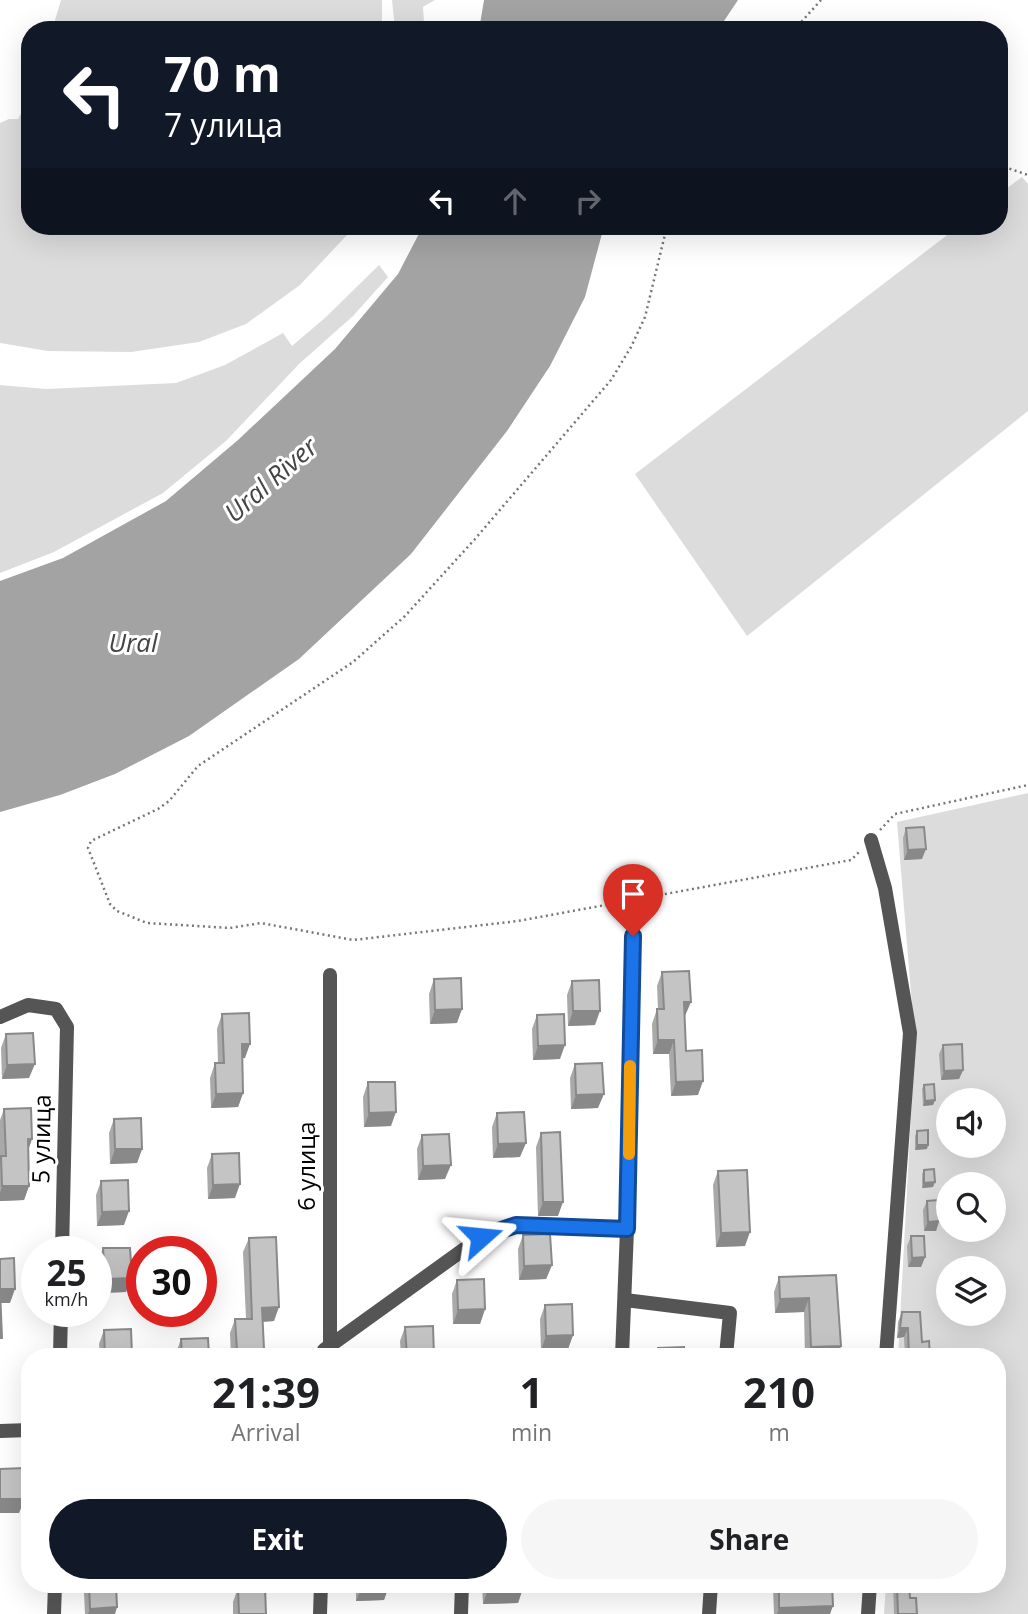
<!DOCTYPE html>
<html lang="en">
<head>
<meta charset="utf-8">
<style>
  body { margin:0; font-family:"Open Sans",sans-serif; background:#f6f6f6; color:#202124; height:100vh; display:flex; flex-direction:column; font-size:26px; white-space:nowrap }
  * { box-sizing:border-box; margin:0 }
  p { font-size:23px; color:#757577 }
  .icon { flex:none; width:38px; height:38px; fill:none; stroke:currentColor; stroke-width:2; stroke-linecap:round; stroke-linejoin:round }
  .map { position:relative; flex:1; overflow:hidden }
  .sheet { position:absolute; left:21px; top:1348px; width:985px; height:245px; display:flex; flex-direction:column; background:#fff; border-radius:28px; box-shadow:0 7px 28px #0002 }
  .sheet>* { flex:none }
  .guide { position:absolute; left:21px; top:21px; width:987px; height:214px; border-radius:28px; box-shadow:0 7px 28px #0002; background:#111827; color:#fff; overflow:hidden }
  .buttons { position:absolute; left:936px; top:1088px; display:grid; gap:14px }
  .buttons a { display:grid; place-items:center; width:70px; height:70px; border-radius:50%; background:#fff; box-shadow:0 7px 28px #0002; font-size:35px }
  .speed { position:absolute; left:21px; top:1236px; display:flex; gap:14px; font-size:35px; font-weight:700; text-align:center }
  .speed>* { display:grid; place-content:center; width:91px; height:91px; border-radius:50%; background:#fff; box-shadow:0 7px 28px #0002; line-height:1 }
  .speed small { font-size:18px; font-weight:400 }
  .speed .limit { border:10px solid #d22; background:#fff; color:#111 }
  .pin { position:absolute; display:grid; place-items:center; width:60px; height:60px; color:#fff; margin:-72px -30px; border-radius:50% 50% 50% 0; rotate:-45deg; box-shadow:0 0 7px #0007 }
  .pin .icon { rotate:45deg }
  .me { position:absolute; width:77px; margin:-38px; rotate:72deg; stroke-linejoin:round; filter:drop-shadow(0 0 5px #0008) }
  .turn { display:flex; align-items:center; gap:24px; height:147px; padding:0 28px; font-size:32px }
  .turn .icon { width:91px; height:91px; stroke-width:2.5 }
  .turn b { display:block; font-size:49px; line-height:60px }
  .lanes { display:flex; align-items:center; height:66px; padding:0 28px; background:#0003; justify-content:center; gap:35px; direction:ltr }
  .lanes .off { opacity:.35 }
  .eta { display:flex; justify-content:space-evenly; align-items:center; height:119px; text-align:center }
  .eta b { font-size:42px; font-weight:700; line-height:49px }
  .action { display:flex; gap:14px; margin-top:auto; padding:14px 28px }
  .action a { flex:1; height:80px; border-radius:42px; background:#111827; color:#fff; font-size:28px; font-weight:700; line-height:80px; text-align:center }
  .action a+a { background:#f6f6f6; color:#202124 }
  .map>svg:first-child { display:block }
  .green { fill:#dcdcdc; fill-rule:evenodd }
  .water { fill:#a3a3a3 }
  .lines { fill:none; stroke-linecap:round; stroke-linejoin:round }
  .path { stroke:#777; stroke-width:2.5; stroke-dasharray:2 3.5; stroke-linecap:butt }
  .minor { stroke:#555; stroke-width:14 }
  .wall { fill:#a9a9a9 }
  .shaded-wall { fill:#898989 }
  .building { fill:#c4c4c4; stroke:#898989; stroke-width:2 }
  .route-casing { stroke:#114b97; stroke-width:18 }
  .route { stroke:#1a73e8; stroke-width:12 }
  .slow { stroke:#f59e0b; stroke-width:12 }
  .labels { text-anchor:middle; stroke-width:6; stroke-linejoin:round; paint-order:stroke }
  .street-label { font-size:24px; fill:#000; stroke:#fff }
  .water-label { font-size:26px; font-style:italic; fill:#444; stroke:#fff }
</style>
</head>
<body>
<div class="map">
<svg width="1028" height="1614" viewBox="0 0 1028 1614">
  <rect width="100%" height="100%" fill="#fff"/>
  <!-- green -->
  <g class="green">
    <path d="M61 0H382V30H52Z"/>
    <path d="M392 0H435L423 7 424 22 431 30H395Z"/>
    <path d="M30 96V226H352L347 235 300 285 246 324 199 342 131 352 48 351 0 343V123L9 119H18Z"/>
    <path d="M1022 177 1028 184V411L747 636 635 474 959 226H999V194Z"/>
    <path d="M379 265 388 277 353 316 299 364 226 441 163 493 54 552 0 573V385L46 389 176 383 225 365 283 333 292 346 326 317Z"/>
    <path d="M1028 793V1614H884L886 1584H998V1356H898L915 1042 897 822ZM948 1101H994V1146H948ZM948 1185H994V1230H948ZM948 1269H994V1314H948Z"/>
  </g>
  <!-- water -->
  <g class="water">
    <path d="M484 0H738L718 30H479Z"/>
    <path d="M423 226H604L585 297 550 366 507 431 411 554 299 659 189 736 115 774 60 795 0 812V581L63 558 166 501 238 440 335 349 398 274Z"/>
  </g>
  <g class="lines">
    <!-- path -->
    <g class="path">
      <path d="M794 30 821 0"/>
      <path d="M999 165 1028 175"/>
      <path d="M667 226 645 317 631 347 611 380 475 539 405 616 353 662 198 766 169 801 158 809 91 841 88 848 110 904 117 911 147 923 230 928 261 923 353 940 518 921 851 860 861 850"/>
      <path d="M880 830 895 814 1028 785"/>
    </g>
    <!-- minor -->
    <g class="minor">
      <path d="M871 840 885 888 910 1033 886 1356"/>
      <path d="M0 1017 28 1005 56 1009 67 1027 62 1251"/>
      <path d="M625 1300 730 1313 726 1356"/>
      <path d="M324 1350 481 1237 515 1225 627 1229"/>
      <path d="M60 1356 61 1311"/>
      <path d="M326 1356 330 1345V975"/>
      <path d="M622 1356 627 1229 633 936"/>
      <path d="M0 1431 30 1430"/>
      <path d="M54 1614 55 1584"/>
      <path d="M320 1614 321 1584"/>
      <path d="M461 1614 462 1584"/>
      <path d="M709 1614 711 1584"/>
      <path d="M868 1614 870 1584"/>
    </g>
  </g>
  <!-- wall -->
  <g class="wall">
    <path d="M906 828 922 859 904 860 903 838Z"/>
    <path d="M662 972 685 1016H684L686 1051 698 1095 671 1096 669 1054H653L652 1024 657 1009H658L657 986Z"/>
    <path d="M434 979 457 1023 430 1024 429 994Z"/>
    <path d="M572 981 595 1025 568 1026 567 995Z"/>
    <path d="M222 1014 245 1058H242L243 1093 238 1107 211 1108 210 1078 215 1063H218L217 1029Z"/>
    <path d="M537 1015 560 1059 533 1060 532 1029Z"/>
    <path d="M6 1034 29 1078 2 1079 1 1048Z"/>
    <path d="M943 1045 963 1070 959 1079 941 1080 939 1054Z"/>
    <path d="M575 1064 598 1108 571 1109 570 1078Z"/>
    <path d="M368 1082 391 1126 364 1127 363 1097Z"/>
    <path d="M924 1085 935 1100 933 1105 923 1106 922 1089Z"/>
    <path d="M4 1109 32 1139 28 1150 29 1186 24 1200 0 1201V1120Z"/>
    <path d="M497 1113 520 1157 493 1158 492 1127Z"/>
    <path d="M114 1119 142 1149 137 1163 110 1164 109 1133Z"/>
    <path d="M917 1131 927 1149 915 1150V1136Z"/>
    <path d="M541 1133 558 1216H538L536 1147Z"/>
    <path d="M422 1135 445 1179 418 1180 417 1149Z"/>
    <path d="M212 1154 235 1198 208 1199 207 1168Z"/>
    <path d="M924 1170 933 1187 922 1188V1174Z"/>
    <path d="M718 1171 745 1246 716 1247 713 1185Z"/>
    <path d="M101 1181 124 1225 97 1226 96 1195Z"/>
    <path d="M948 1182V1198H947L946 1187Z"/>
    <path d="M927 1201 939 1221 936 1231H924L923 1210Z"/>
    <path d="M523 1235 552 1265 546 1279 519 1280 518 1249Z"/>
    <path d="M911 1236 925 1257 921 1267H908L907 1246Z"/>
    <path d="M249 1238 274 1321 263 1322 261 1356H231L230 1333 235 1319H246L243 1252Z"/>
    <path d="M103 1248 126 1292 99 1293 98 1263Z"/>
    <path d="M836 1275 841 1346 837 1356H805L804 1312 775 1313 774 1292 779 1277Z"/>
    <path d="M457 1280 485 1309 480 1324H453L452 1294Z"/>
    <path d="M545 1305 573 1335 568 1349 541 1350 540 1319Z"/>
    <path d="M902 1312 930 1356H905L904 1337 897 1338 898 1322Z"/>
    <path d="M405 1327 434 1356H401L400 1341Z"/>
    <path d="M104 1330 132 1356H100L99 1344Z"/>
    <path d="M181 1339 209 1356H176V1353Z"/>
    <path d="M87 1584H116L115 1614H85L84 1592Z"/>
    <path d="M356 1584H389L384 1600 356 1601Z"/>
    <path d="M482 1584H523V1588L518 1603 483 1604Z"/>
    <path d="M774 1584H832L830 1614H774L773 1587Z"/>
    <path d="M893 1584H909L910 1598 917 1614H894Z"/>
    <path d="M238 1588 266 1614H233V1602Z"/>
  </g>
  <!-- shaded-wall -->
  <g class="shaded-wall">
    <path d="M926 849 922 859 904 860 908 850Z"/>
    <path d="M684 1002H691L685 1016H679Z"/>
    <path d="M462 1009 457 1023 430 1024 435 1010Z"/>
    <path d="M573 1011H600L595 1025 568 1026Z"/>
    <path d="M658 1040H674L669 1054H653Z"/>
    <path d="M242 1044H250L245 1058 237 1059Z"/>
    <path d="M565 1045 560 1059 533 1060 538 1046Z"/>
    <path d="M35 1064 29 1078 2 1079 7 1065Z"/>
    <path d="M963 1070 959 1079 941 1080 944 1071Z"/>
    <path d="M703 1081 698 1095 671 1096 676 1082Z"/>
    <path d="M243 1093 238 1107 211 1108 216 1094Z"/>
    <path d="M604 1094 598 1108 571 1109 576 1095Z"/>
    <path d="M935 1100 933 1105 923 1106 925 1101Z"/>
    <path d="M396 1112 391 1126 364 1127 369 1113Z"/>
    <path d="M28 1139H32L27 1153Z"/>
    <path d="M526 1143 520 1157 493 1158 498 1144Z"/>
    <path d="M917 1145H928L927 1149 915 1150Z"/>
    <path d="M115 1149H142L137 1163 110 1164Z"/>
    <path d="M451 1165 445 1179 418 1180 423 1166Z"/>
    <path d="M935 1182 933 1187 922 1188 924 1183Z"/>
    <path d="M240 1184 235 1198 208 1199 213 1185Z"/>
    <path d="M2 1186H29L24 1200 0 1201V1193Z"/>
    <path d="M543 1202H563L558 1216H538Z"/>
    <path d="M129 1211 124 1225 97 1226 102 1212Z"/>
    <path d="M939 1221 936 1231H924L928 1222Z"/>
    <path d="M750 1232 745 1246 716 1247 721 1233Z"/>
    <path d="M925 1257 921 1267H908L912 1258Z"/>
    <path d="M552 1265 546 1279 519 1280 524 1266Z"/>
    <path d="M132 1278 126 1292 99 1293 105 1279Z"/>
    <path d="M0 1289H15L10 1303H0Z"/>
    <path d="M809 1298 804 1312 775 1313 780 1299Z"/>
    <path d="M279 1307 274 1321 257 1322 262 1308Z"/>
    <path d="M485 1309 480 1324H453L458 1310Z"/>
    <path d="M900 1328H908L904 1337 897 1338Z"/>
    <path d="M573 1335 568 1349 541 1350 546 1336Z"/>
    <path d="M841 1346 837 1356H807L811 1347Z"/>
    <path d="M264 1349 261 1356H234L237 1350Z"/>
    <path d="M0 1499H25L19 1513H0Z"/>
    <path d="M389 1586 384 1600 356 1601 362 1587Z"/>
    <path d="M523 1588 518 1603 483 1604 488 1590Z"/>
    <path d="M833 1606 830 1614H777L779 1608Z"/>
    <path d="M117 1607 115 1614H88L90 1609Z"/>
  </g>
  <!-- building -->
  <g class="building">
    <path d="M924 827 926 849 908 850 906 828Z"/>
    <path d="M689 971 691 1002H684L686 1051 702 1050 703 1081 676 1082 674 1040H658L657 1009H664L662 972Z"/>
    <path d="M461 978 462 1009 435 1010 434 979Z"/>
    <path d="M599 980 600 1011H573L572 981Z"/>
    <path d="M249 1013 250 1044H242L243 1093 216 1094 215 1063H224L222 1014Z"/>
    <path d="M564 1014 565 1045 538 1046 537 1015Z"/>
    <path d="M33 1033 35 1064 7 1065 6 1034Z"/>
    <path d="M962 1044 963 1070 944 1071 943 1045Z"/>
    <path d="M602 1063 604 1094 576 1095 575 1064Z"/>
    <path d="M368 1082H395L396 1112 369 1113Z"/>
    <path d="M934 1084 935 1100 925 1101 924 1085Z"/>
    <path d="M31 1108 32 1139H28L29 1186H2L1 1156H6L4 1109Z"/>
    <path d="M524 1112 526 1143 498 1144 497 1113Z"/>
    <path d="M141 1118 142 1149H115L114 1119Z"/>
    <path d="M928 1130V1145H917V1131Z"/>
    <path d="M560 1132 563 1202H543L541 1133Z"/>
    <path d="M449 1134 451 1165 423 1166 422 1135Z"/>
    <path d="M239 1153 240 1184 213 1185 212 1154Z"/>
    <path d="M934 1169 935 1182 924 1183V1170Z"/>
    <path d="M747 1170 750 1232 721 1233 718 1171Z"/>
    <path d="M128 1180 129 1211 102 1212 101 1181Z"/>
    <path d="M963 1181V1185H948V1194V1182Z"/>
    <path d="M938 1200 939 1221 928 1222 927 1201Z"/>
    <path d="M550 1234 552 1265 524 1266 523 1235Z"/>
    <path d="M911 1236H924L925 1257 912 1258Z"/>
    <path d="M276 1237 279 1307 262 1308 264 1349 237 1350 235 1319H252L249 1238Z"/>
    <path d="M103 1248H130L132 1278 105 1279Z"/>
    <path d="M14 1258 15 1289H0L2 1338H0V1259Z"/>
    <path d="M836 1275 841 1346 811 1347 809 1298 780 1299 779 1277Z"/>
    <path d="M484 1279 485 1309 458 1310 457 1280Z"/>
    <path d="M572 1304 573 1335 546 1336 545 1305Z"/>
    <path d="M902 1312H920L922 1342 929 1341 930 1356H909L908 1328H900Z"/>
    <path d="M433 1326 434 1356H407L405 1327Z"/>
    <path d="M131 1329 132 1356H105L104 1330Z"/>
    <path d="M208 1338 209 1356H182L181 1339Z"/>
    <path d="M684 1347V1356H658V1348Z"/>
    <path d="M24 1468 25 1499H0V1469Z"/>
    <path d="M89 1584H116L117 1607 90 1609Z"/>
    <path d="M361 1584H389V1586L362 1587Z"/>
    <path d="M487 1584H523V1588L488 1590Z"/>
    <path d="M779 1584H832L833 1606 779 1608Z"/>
    <path d="M897 1584H909L910 1598H916L917 1614H898Z"/>
    <path d="M265 1587 266 1614H239L238 1588Z"/>
  </g>
  <g class="lines">
    <defs>
      <path id="route" d="M481 1237 516 1225 627 1229 633 936"/>
    </defs>
    <!-- route casing -->
    <use href="#route" class="route-casing"/>
    <!-- route -->
    <use href="#route" class="route"/>
    <!-- slow -->
    <path class="slow" d="M629 1154 630 1066"/>
  </g>
  <g class="labels">
    <!-- street labels -->
    <g class="street-label">
      <text transform="translate(42 1139) rotate(-89)" y="8">5 улица</text>
      <text transform="translate(307 1166) rotate(-90)" y="8">6 улица</text>
    </g>
    <!-- water labels -->
    <g class="water-label">
      <text transform="translate(271 480) rotate(-41)" y="9">Ural River</text>
      <text x="133" y="652">Ural</text>
    </g>
  </g>
</svg>
<div class="buttons">
<a><svg class="icon" aria-label="sound" viewBox="0 0 24 24"><path d="M4 9h4l5-4v14l-5-4H4zM17 9q2 3 0 6"/></svg></a>
<a><svg class="icon" aria-label="search" viewBox="0 0 24 24"><circle cx="10" cy="10" r="6"/><path d="M15 15l6 6"/></svg></a>
<a><svg class="icon" aria-label="layers" viewBox="0 0 24 24"><path d="M12 4l9 5-9 5-9-5zM3 14l9 5 9-5"/></svg></a>
</div>
<div class="speed"><div>25<small>km/h</small></div><div class="limit">30</div></div>
<div class="pin" style="left:633px;top:936px;background:#d93025"><svg class="icon" aria-label="arrive" viewBox="0 0 24 24"><path d="M6 21V4h12l-3 4 3 4H6"/></svg></div>
<svg class="me" style="left:481px;top:1237px" viewBox="-20 -20 40 40"><path d="M0-17L14 15 0 8-14 15z" fill="#1a73e8" stroke="#fff" stroke-width="4"/></svg>
<div class="guide">
<div class="turn"><svg class="icon" aria-label="left" viewBox="0 0 24 24"><path d="M17 20v-9H6M10 6l-5 5 5 5"/></svg><div><b>70 m</b>7 улица</div></div>
<div class="lanes"><svg class="icon" aria-label="left" viewBox="0 0 24 24"><path d="M17 20v-9H6M10 6l-5 5 5 5"/></svg><svg class="icon off" aria-label="ahead" viewBox="0 0 24 24"><path d="M12 20V5M6 11l6-6 6 6"/></svg><svg class="icon off" aria-label="right" viewBox="0 0 24 24"><path d="M7 20v-9h11M14 6l5 5-5 5"/></svg></div>
</div>
<section class="sheet">
<div class="eta">
<div><b>21:39</b><p>Arrival</p></div>
<div><b>1</b><p>min</p></div>
<div><b>210</b><p>m</p></div>
</div>
<div class="action"><a>Exit</a><a>Share</a></div>
</section>
</div>
</body>
</html>
